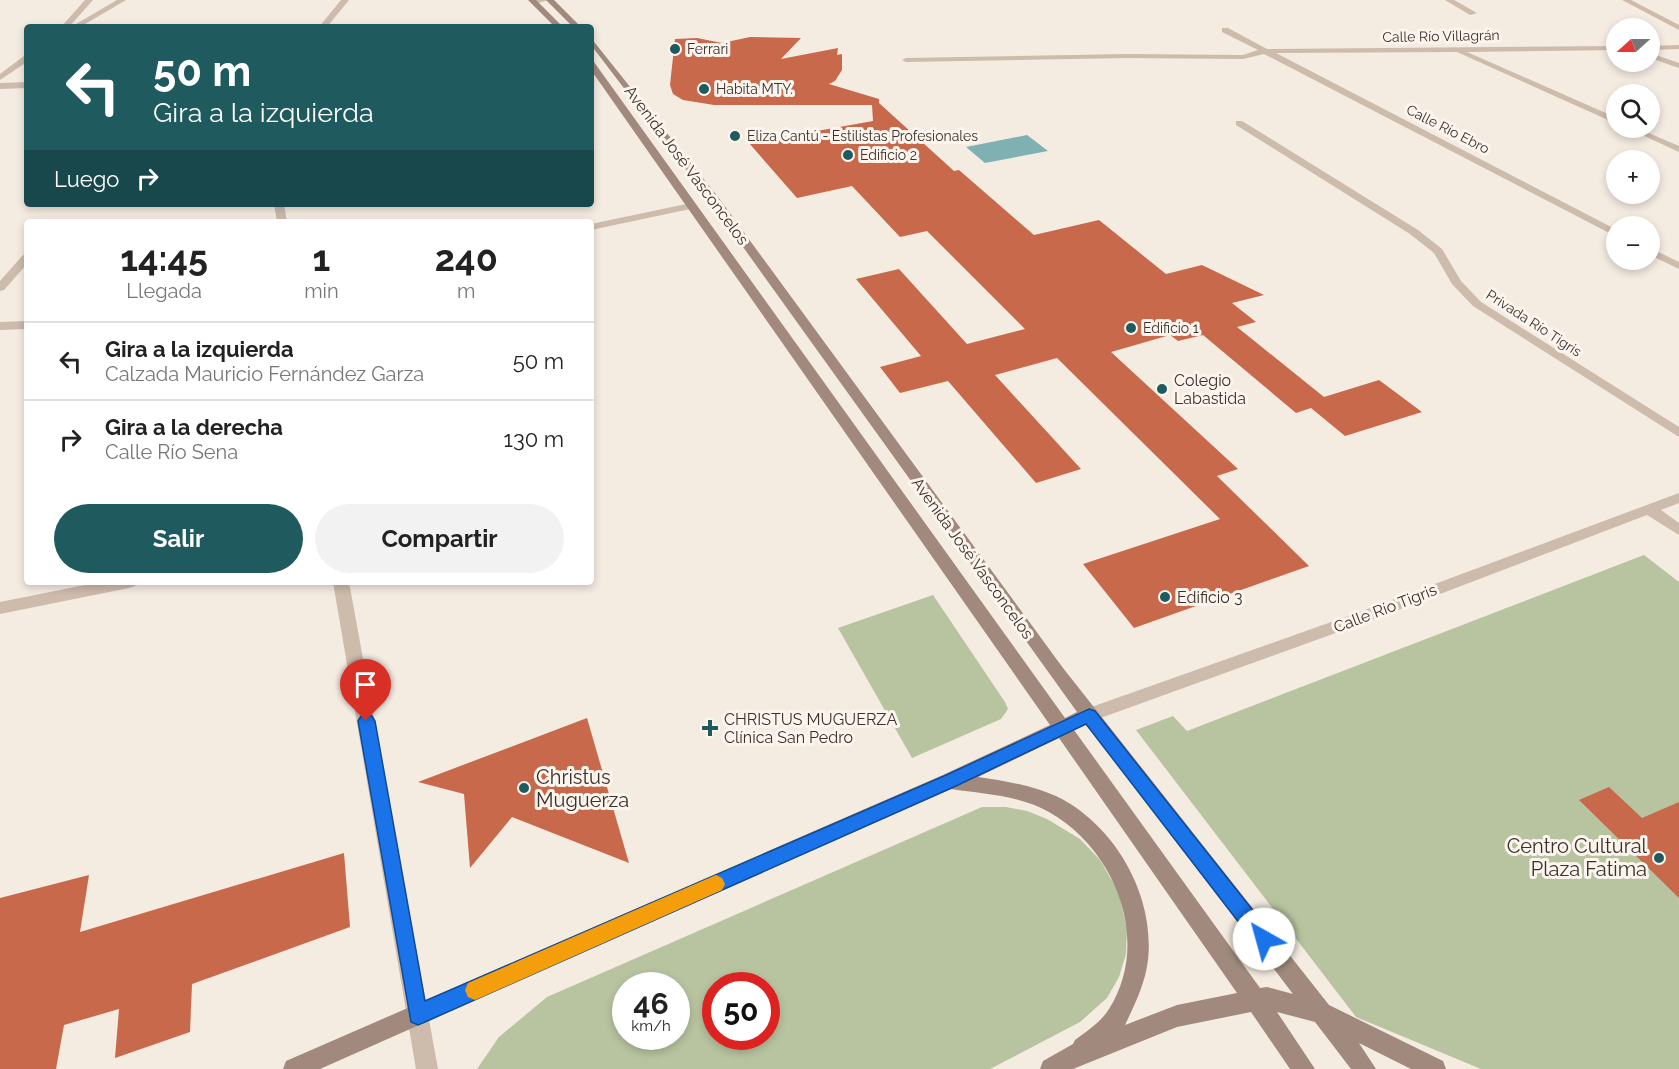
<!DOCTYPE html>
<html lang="es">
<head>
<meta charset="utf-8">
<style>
  body { margin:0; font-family:Raleway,sans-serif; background:#f2f2f2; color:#222; height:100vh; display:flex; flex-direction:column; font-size:22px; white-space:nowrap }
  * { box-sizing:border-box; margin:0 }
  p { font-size:20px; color:#767676 }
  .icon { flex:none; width:33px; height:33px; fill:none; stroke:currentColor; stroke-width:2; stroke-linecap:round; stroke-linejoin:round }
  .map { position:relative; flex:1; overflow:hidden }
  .sheet { position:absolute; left:24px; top:219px; width:570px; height:366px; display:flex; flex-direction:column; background:#fff; border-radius:6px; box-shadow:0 3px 9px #0003 }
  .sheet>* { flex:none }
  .guide { position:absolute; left:24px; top:24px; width:570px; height:183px; border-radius:6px; box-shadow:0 3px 9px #0003; background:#1f5a5e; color:#fff; overflow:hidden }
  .needle { width:39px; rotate:249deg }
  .fabs { position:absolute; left:1606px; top:18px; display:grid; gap:12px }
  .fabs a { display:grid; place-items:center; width:54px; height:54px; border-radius:50%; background:#fff; box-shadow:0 3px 9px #0003; font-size:30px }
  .speed { position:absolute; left:612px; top:972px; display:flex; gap:12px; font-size:30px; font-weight:700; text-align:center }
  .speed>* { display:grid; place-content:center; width:78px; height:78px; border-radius:50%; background:#fff; box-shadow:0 3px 9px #0003; line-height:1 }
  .speed small { font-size:15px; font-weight:400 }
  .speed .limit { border:9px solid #d22; background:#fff; color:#111 }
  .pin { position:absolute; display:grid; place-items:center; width:51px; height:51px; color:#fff; margin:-62px -26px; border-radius:50% 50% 50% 0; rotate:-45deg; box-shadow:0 0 6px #0007 }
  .pin .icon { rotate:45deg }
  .me { position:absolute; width:66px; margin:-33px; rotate:322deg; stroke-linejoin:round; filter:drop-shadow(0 0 4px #0008) }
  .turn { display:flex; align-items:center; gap:21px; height:126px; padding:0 30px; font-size:27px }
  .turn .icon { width:78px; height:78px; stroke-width:2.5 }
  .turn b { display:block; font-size:42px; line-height:51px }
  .then { display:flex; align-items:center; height:57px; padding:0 30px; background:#0003; gap:12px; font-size:22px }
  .eta { display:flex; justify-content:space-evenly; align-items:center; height:102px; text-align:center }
  .eta b { font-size:36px; font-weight:700; line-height:42px }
  .action { display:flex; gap:12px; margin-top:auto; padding:12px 30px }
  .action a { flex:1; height:69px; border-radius:36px; background:#1f5a5e; color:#fff; font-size:24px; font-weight:700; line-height:69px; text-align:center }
  .action a+a { background:#f2f2f2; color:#222 }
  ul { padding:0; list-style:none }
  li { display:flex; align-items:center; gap:18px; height:78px; padding:0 30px; border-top:2px solid #e0e0e0 }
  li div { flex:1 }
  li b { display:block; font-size:22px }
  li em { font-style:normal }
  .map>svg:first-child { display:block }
  .green { fill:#b8c4a0; fill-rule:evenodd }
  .water { fill:#7fb0b2 }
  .building { fill:#c8694b }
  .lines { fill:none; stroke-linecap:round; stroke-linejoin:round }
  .minor { fill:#cdbbac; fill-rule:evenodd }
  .secondary { fill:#a18a7d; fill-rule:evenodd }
  .route { fill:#1a73e8; stroke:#114b97; stroke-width:1.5 }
  .slow { fill:#f59e0b }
  .poi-dot { fill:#1f5a5e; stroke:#fbf5ee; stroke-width:2 }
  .labels { text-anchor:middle; stroke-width:6; stroke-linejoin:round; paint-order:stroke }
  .far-street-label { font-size:14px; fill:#3b302b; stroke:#fbf5ee }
  .far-poi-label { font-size:14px; fill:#3b302b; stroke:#fbf5ee; text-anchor:start }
  .street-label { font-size:16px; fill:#3b302b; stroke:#fbf5ee }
  .poi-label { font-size:16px; fill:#3b302b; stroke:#fbf5ee; text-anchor:start }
  .near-poi-label { font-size:20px; fill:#3b302b; stroke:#fbf5ee; text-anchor:start }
</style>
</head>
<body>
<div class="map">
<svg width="1679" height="1069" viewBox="0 0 1679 1069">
  <rect width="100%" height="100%" fill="#f4ebe1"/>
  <!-- green -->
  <g class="green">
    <path d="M1644 555 1679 582V1069H1481L1356 1017 1136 730 1173 716 1187 731Z"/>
    <path d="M933 595 1005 702 1008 709 1001 719 912 758 838 628Z"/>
    <path d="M982 807H1006L1027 811 1047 819 1080 839 1100 860 1119 893 1127 930 1126 954 1119 977 1107 998 1080 1022 990 1069H477L499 1037 547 997ZM626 986H676V1036H626ZM716 986H766V1036H716Z"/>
  </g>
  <!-- water -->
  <path class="water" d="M1027 135 1048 151 985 163 966 147Z"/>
  <!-- building -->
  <g class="building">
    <path d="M750 37 801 38 781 59 838 48 837 55 842 54V70L835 81 829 84 879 99V103L954 171 959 170 1034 235 1099 220 1166 274 1202 265 1264 295 1232 303 1256 322 1237 327 1324 397 1379 380 1422 412 1345 436 1311 408 1296 413 1203 335 1178 341 1170 335 1111 352 1238 469 1217 476 1309 566 1134 628 1083 564 1220 519 1057 358 995 375 1081 469 1036 483 948 381 900 393 880 367 921 356 856 279 899 269 967 344 1025 329 927 231 900 237 852 186 797 198 749 143 873 121 872 105H714L683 100 673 94 670 85 675 39 697 38 722 43Z"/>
    <path d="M587 718 629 863 512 817 470 868 464 794 418 782Z"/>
    <path d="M1609 787 1642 818 1679 802V898L1579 800Z"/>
    <path d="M344 853 350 927 192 984 190 1032 115 1058 119 1009 64 1025 56 1069H0V898L89 875 80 932Z"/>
  </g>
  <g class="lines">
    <!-- minor -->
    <g class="minor">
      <path d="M85 0H93L69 27H61Z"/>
      <path d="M117 0H126L80 27H71Z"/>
      <path d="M341 0H349L327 27H319Z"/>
      <path d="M531 0H549L534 4Z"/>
      <path d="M1445 0H1454L1477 13 1470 15Z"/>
      <path d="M1622 0H1631L1679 25V30Z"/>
      <path d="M1222 28H1228L1267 49 1617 46V50L1467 52 1617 118V124L1457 52 1276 53 1617 230V237L1264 54 1243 59 1127 58 906 62 902 60 906 58 1127 54 1243 55 1258 50 1222 32Z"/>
      <path d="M1679 45V49L1650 50V46Z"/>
      <path d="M1650 53 1679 63V68L1650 58Z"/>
      <path d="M24 56H27V62L0 80V74Z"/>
      <path d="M27 82V88L0 89V83Z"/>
      <path d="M1236 121H1242L1418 230 1442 249 1461 281 1481 302 1679 427V437L1473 306 1452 284 1434 253 1410 234 1236 125Z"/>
      <path d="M1627 128H1637L1679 146V152Z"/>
      <path d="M691 203 695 204V208L591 230V224Z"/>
      <path d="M274 204H284L287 222H277Z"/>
      <path d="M1650 248 1679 262V269L1650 255Z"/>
      <path d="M27 254V264L4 290 0 291V281L23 255Z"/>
      <path d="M27 321V329L0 330V322Z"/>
      <path d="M1679 493V503L1661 510 1679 523V535L1647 515 1377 618 1095 720 1089 722 1083 720 1080 715 1083 710 1365 610Z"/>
      <path d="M100 582H137L135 586 129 588 0 614V602Z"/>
      <path d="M333 582H349L438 1069H416Z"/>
    </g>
    <!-- secondary -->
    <g class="secondary">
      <path d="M528 0H536L563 27H555Z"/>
      <path d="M546 0H554L581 27H573Z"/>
      <path d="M591 38 718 197 1063 668 1329 1005 1443 1061 1446 1069H1411L1359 1043 1376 1069H1351L1315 1022 1277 1012 1315 1069H1290L1251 1012 1177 1027 1073 1069H1040L1043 1061 1073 1044 1075 1040C1087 1031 1101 1022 1109 1009 1152 941 1115 849 1049 812 1020 795 983 794 951 789L320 1069H283L286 1061 943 775 1050 725 591 70V62H594L1065 718 1077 712 710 201 591 45ZM1087 724 1293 994 1267 987 1260 988 1074 730ZM1059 738 1237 993 1177 1005 1125 1025C1135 1004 1145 984 1148 960 1155 897 1117 829 1062 799 1036 786 1006 781 978 777Z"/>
    </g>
  </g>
  <!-- route -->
  <path class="route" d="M1089 709 1095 711 1270 932 1273 939 1270 946 1264 948 1257 946 1086 724 956 786 425 1022 418 1025 411 1022 358 721 361 716 366 714 372 716 375 721 425 1001 944 776Z"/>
  <!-- slow -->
  <path class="slow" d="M716 875 722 878 725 884 722 890 482 997 475 1000 468 997 465 990 468 983Z"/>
  <!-- markers -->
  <g class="poi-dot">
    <circle cx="675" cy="49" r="6"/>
    <circle cx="704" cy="89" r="6"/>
    <circle cx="735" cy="136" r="6"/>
    <circle cx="848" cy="155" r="6"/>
    <circle cx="1131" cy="328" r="6"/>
    <circle cx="1162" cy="389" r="6"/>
    <circle cx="1165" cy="597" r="6"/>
    <path d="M707 719h6v6h6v6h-6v6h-6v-6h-6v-6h6z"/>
    <circle cx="524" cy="788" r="6"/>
    <circle cx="1659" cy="858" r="6"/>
  </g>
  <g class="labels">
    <!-- far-street labels -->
    <g class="far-street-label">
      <text transform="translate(1441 36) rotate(-1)" y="5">Calle Río Villagrán</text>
      <text transform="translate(1448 129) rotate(27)" y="5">Calle Río Ebro</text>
      <text transform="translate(1534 323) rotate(33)" y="5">Privada Río Tigris</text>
    </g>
    <!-- far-poi labels -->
    <g class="far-poi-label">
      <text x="687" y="54">Ferrari</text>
      <text x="716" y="94">Habita MTY.</text>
      <text x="747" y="141">Eliza Cantú - Estilistas Profesionales</text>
      <text x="860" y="160">Edificio 2</text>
      <text x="1143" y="333">Edificio 1</text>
    </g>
    <!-- street labels -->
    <g class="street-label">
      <text transform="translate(687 165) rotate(53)" y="6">Avenida José Vasconcelos</text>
      <text transform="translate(973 558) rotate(54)" y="6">Avenida José Vasconcelos</text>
      <text transform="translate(1385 608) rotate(-21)" y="6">Calle Río Tigris</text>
    </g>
    <!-- poi labels -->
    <g class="poi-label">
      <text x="1174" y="386">Colegio<tspan x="1174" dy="18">Labastida</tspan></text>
      <text x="1177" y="603">Edificio 3</text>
      <text x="724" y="725">CHRISTUS MUGUERZA<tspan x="724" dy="18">Clínica San Pedro</tspan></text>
    </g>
    <!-- near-poi labels -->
    <g class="near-poi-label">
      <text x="536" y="784">Christus<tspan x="536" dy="23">Muguerza</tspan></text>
      <text x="1647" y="853" text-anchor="end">Centro Cultural<tspan x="1647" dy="23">Plaza Fatima</tspan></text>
    </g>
  </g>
</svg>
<div class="fabs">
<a><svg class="needle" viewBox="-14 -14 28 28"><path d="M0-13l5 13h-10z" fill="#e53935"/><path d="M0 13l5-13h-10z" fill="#767676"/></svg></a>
<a><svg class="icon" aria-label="search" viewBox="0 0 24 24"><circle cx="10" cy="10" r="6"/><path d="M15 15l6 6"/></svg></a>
<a>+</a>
<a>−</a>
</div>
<div class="speed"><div>46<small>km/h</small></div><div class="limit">50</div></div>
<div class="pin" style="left:366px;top:721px;background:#d93025"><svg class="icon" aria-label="arrive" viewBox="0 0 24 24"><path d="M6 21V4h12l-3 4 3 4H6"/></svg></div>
<svg class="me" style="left:1264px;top:939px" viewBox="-20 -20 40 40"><circle r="19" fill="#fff"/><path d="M0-13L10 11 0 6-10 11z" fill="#1a73e8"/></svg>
<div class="guide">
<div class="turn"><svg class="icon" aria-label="left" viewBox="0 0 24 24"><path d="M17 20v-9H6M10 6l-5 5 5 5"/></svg><div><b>50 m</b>Gira a la izquierda</div></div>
<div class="then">Luego<svg class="icon" aria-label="right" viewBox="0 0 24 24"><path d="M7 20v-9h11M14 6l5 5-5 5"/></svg></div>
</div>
<section class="sheet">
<div class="eta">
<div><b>14:45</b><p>Llegada</p></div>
<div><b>1</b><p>min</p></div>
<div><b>240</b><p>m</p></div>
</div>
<ul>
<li><svg class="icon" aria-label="left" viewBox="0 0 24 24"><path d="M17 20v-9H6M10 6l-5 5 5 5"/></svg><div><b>Gira a la izquierda</b><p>Calzada Mauricio Fernández Garza</p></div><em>50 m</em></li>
<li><svg class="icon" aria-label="right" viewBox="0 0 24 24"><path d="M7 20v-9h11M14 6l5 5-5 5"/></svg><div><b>Gira a la derecha</b><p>Calle Río Sena</p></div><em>130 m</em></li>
</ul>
<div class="action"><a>Salir</a><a>Compartir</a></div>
</section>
</div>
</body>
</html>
